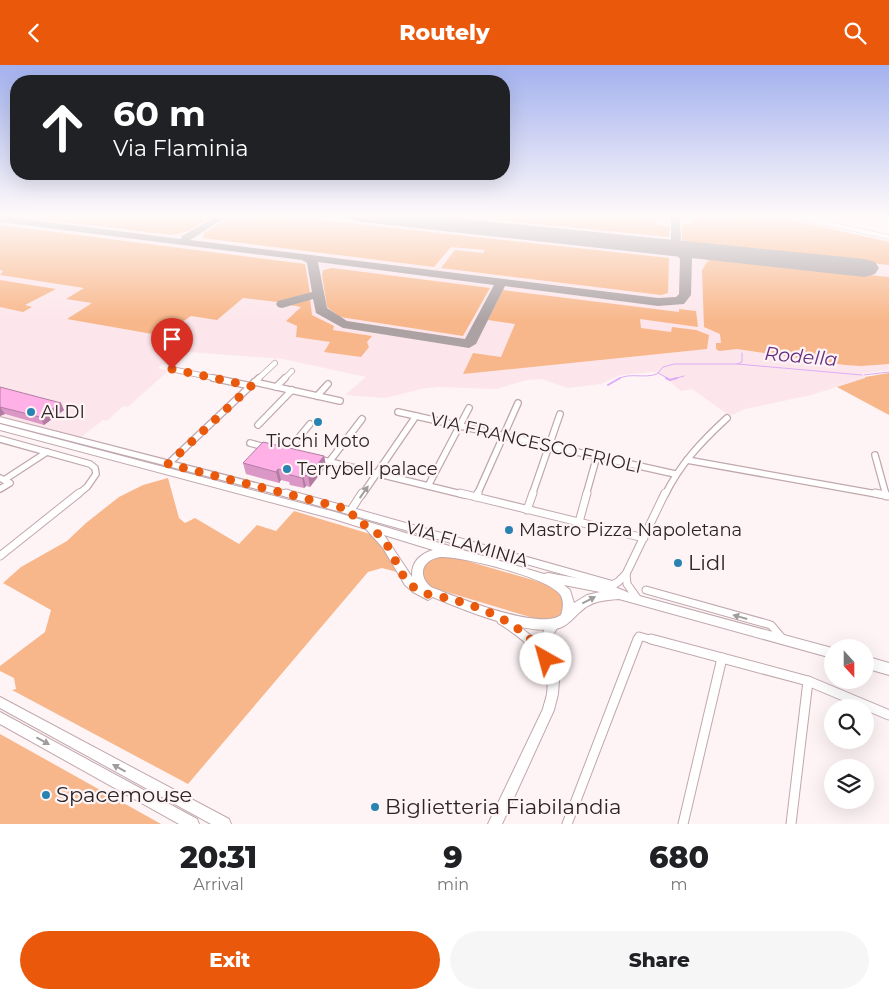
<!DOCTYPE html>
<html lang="en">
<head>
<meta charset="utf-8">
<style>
  body { margin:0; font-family:Montserrat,sans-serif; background:#f6f6f6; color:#202124; height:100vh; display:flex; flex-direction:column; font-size:19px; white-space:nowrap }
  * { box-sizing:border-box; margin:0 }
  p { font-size:16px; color:#757577 }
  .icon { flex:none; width:28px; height:28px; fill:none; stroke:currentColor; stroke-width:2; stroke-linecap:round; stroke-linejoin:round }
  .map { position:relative; height:759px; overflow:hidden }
  .details { display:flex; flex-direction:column; background:#fff; flex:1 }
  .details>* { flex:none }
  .hud { position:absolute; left:10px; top:10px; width:500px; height:105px; border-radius:20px; box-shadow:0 5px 20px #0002; background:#202124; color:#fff; overflow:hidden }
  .needle { width:32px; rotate:159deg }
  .buttons { position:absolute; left:824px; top:574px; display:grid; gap:10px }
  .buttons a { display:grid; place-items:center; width:50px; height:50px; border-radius:50%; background:#fff; box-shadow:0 5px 20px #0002; font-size:25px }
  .pin { position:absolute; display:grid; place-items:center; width:42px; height:42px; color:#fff; margin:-51px -21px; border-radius:50% 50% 50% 0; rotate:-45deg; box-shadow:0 0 5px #0007 }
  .pin .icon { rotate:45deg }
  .me { position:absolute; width:55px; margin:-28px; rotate:322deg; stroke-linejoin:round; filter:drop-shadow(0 0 4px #0008) }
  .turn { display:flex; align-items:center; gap:18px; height:105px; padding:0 20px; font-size:22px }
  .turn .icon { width:65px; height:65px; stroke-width:2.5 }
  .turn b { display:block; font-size:35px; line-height:42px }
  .eta { display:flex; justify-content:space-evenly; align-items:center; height:85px; text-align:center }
  .eta b { font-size:30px; font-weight:800; line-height:35px }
  .action { display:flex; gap:10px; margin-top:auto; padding:10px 20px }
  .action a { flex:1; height:58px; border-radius:30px; background:#ea580c; color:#fff; font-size:20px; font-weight:800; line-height:58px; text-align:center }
  .action a+a { background:#f6f6f6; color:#202124 }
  header { display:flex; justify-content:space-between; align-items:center; height:65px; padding:0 20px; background:#ea580c; color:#fff; font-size:22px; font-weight:800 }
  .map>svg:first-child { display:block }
  .built { fill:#fce6eb }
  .green { fill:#f8b78a }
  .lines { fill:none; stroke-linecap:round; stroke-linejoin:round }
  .stream-far1 { stroke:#dcadf6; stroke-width:1 }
  .stream { stroke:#dcadf6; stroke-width:2 }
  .taxiway { fill:#aca2a4; fill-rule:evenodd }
  .runway { fill:#aca2a4; fill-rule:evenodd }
  .minor-far4-casing { stroke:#c1a8ad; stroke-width:5 }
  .minor-far3-casing { stroke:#c1a8ad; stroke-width:6 }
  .minor-far2-casing { stroke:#c1a8ad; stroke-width:8 }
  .minor-far1-casing { stroke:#c1a8ad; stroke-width:9 }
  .minor-casing { stroke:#c1a8ad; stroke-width:11 }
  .secondary-casing { stroke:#c1a8ad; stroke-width:2 }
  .primary-casing { stroke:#c1a8ad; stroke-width:2 }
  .minor-far4 { stroke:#fff; stroke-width:4 }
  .minor-far3 { stroke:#fff; stroke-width:4.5 }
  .minor-far2 { stroke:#fff; stroke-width:5.5 }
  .minor-far1 { stroke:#fff; stroke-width:7 }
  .minor { stroke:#fff; stroke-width:9 }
  .secondary { fill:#fff; fill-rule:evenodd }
  .primary { fill:#fff; fill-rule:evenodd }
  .wall { fill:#db98c7 }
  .shaded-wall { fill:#b27ca2 }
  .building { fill:#ffb1e7; stroke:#b27ca2 }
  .oneway { fill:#a19c9d }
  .route { stroke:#ea580c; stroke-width:9; stroke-dasharray:0 16.2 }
  .poi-dot { fill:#2983b1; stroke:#fef3f5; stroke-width:2 }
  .labels { text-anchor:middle; stroke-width:4.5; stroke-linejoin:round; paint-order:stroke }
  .poi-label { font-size:18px; fill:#2e2426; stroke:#fef3f5; text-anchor:start }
  .street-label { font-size:18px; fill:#2e2426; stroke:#fef3f5 }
  .water-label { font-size:19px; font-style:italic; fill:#652d81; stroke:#fef3f5 }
  .near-poi-label { font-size:21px; fill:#2e2426; stroke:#fef3f5; text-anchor:start }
</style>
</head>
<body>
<header><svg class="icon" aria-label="back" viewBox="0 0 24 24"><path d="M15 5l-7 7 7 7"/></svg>Routely<svg class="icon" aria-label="search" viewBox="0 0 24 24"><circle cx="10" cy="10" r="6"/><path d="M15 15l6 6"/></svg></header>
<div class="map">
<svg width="889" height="759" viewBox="0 0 889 759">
  <rect width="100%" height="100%" fill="#fef3f5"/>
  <!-- built -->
  <path class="built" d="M0 150H781L889 174V305L862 309 865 313 811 330 745 344 732 350 727 349 692 324 681 326 662 310 653 307 620 310 601 319 568 323 542 314 527 315 496 324 438 322 421 324 386 333 345 330 366 312 283 294 188 287 174 301 163 299 158 303 168 306 128 342 123 341 107 356 103 355 80 373 0 353Z"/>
  <!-- green -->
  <g class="green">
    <path d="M6 150H216L188 166 172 170Z"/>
    <path d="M235 150H275L669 193 668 228 661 230 441 203 455 185 483 188 485 185 451 182 434 202 203 173 204 168Z"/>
    <path d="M446 150H649L658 160 670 162 669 172Z"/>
    <path d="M691 150H768L889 177V200L689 178 682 175V160L694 158Z"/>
    <path d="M0 160 305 199 310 228 277 237 243 233 217 255 191 251 179 259 174 258 158 270 67 254 92 238 66 234 84 223 0 210 3 206 0 205Z"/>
    <path d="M711 194 889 212V299L861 301 845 300 737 284 719 286 716 284V278H721L720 269 704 262 702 205 707 197Z"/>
    <path d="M332 203 490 223 463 271 340 252 327 242 322 210 323 205Z"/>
    <path d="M0 215 56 224 25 240 32 242 23 247 0 242Z"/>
    <path d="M503 225 679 247V244L696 246 698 262 640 254 641 263 671 267 672 262 696 265 709 270 707 284 463 309 473 288 501 292 515 259 488 255Z"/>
    <path d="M310 234 312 250 334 261 333 265 372 271 367 277 369 282 361 292 324 287 330 277 296 272 297 261 286 256 301 242 290 240Z"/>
    <path d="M889 308V350L837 322 865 313V312Z"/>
    <path d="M168 413 179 453 185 458 195 453 239 479 257 460 276 466 294 446 370 469 383 480 397 507 382 503 368 507 188 719 12 625 16 624 14 613 0 606V601L45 567 51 545 3 518 21 502 67 476 86 458 119 432 143 420Z"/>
    <path d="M450 491 550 520 562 530 564 545C558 554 550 555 540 555L430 522 423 515C421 493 430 492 450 491Z"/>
    <path d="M0 669 161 759H0Z"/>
  </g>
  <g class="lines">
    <!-- stream-far1 -->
    <g class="stream-far1">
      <path d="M712 150 724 157"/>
      <path d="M737 299 862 310"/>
      <path d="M658 308 663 302 674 299H737L742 297V288"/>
      <path d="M658 308 669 314"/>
      <path d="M864 310 889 307"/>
      <path d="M618 314C630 307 644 314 657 309"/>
      <path d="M673 314 684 311"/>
    </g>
    <!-- stream -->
    <g class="stream">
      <path d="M666 313 670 315 677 313"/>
      <path d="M608 320 620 313"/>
    </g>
    <!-- taxiway -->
    <path class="taxiway" d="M219 150H230L190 175 658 233 676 232 679 229 680 194 675 188 655 183 654 181 659 178H671V150H680L681 180 678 183 683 184 692 193 691 230 684 239 658 241 505 221 476 279 469 283 343 263 316 248 313 234 282 243 278 242 276 239 278 236 312 227 307 198 302 195 0 157V151L181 174 182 171ZM318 197 494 220 465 274 347 256 327 243Z"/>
    <!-- runway -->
    <path class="runway" d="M349 150H426L865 194 875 197 879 203 875 209 865 212 361 157 353 155Z"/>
    <defs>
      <path id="minor-far4" d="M789 150 889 172"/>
      <g id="minor-far3">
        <path d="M171 304 219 314"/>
        <path d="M258 314 275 298"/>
        <path d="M284 314 292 306"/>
      </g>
      <g id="minor-far2">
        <path d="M213 313 251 321"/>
        <path d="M254 317 340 336"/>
        <path d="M276 322 285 313"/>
        <path d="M317 331 328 319"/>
        <path d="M398 347 675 409"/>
        <path d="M0 355 291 430"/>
        <path d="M258 360 292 325"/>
        <path d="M0 374 90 399 95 403 96 409 87 422 77 430"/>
        <path d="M250 378 265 382"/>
        <path d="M287 387 310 359"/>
        <path d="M875 390 886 430"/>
        <path d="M318 394 465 430"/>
        <path d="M687 395 882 430"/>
        <path d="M329 397 362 354"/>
        <path d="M168 399 259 313"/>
        <path d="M0 413 10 418 0 424"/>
        <path d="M4 415 47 387"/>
        <path d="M428 421 469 343"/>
        <path d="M362 430 416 351"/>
        <path d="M477 430 518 338"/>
        <path d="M532 430 560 349"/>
        <path d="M586 430 597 391"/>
        <path d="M665 430C680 399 702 376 727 353"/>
      </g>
      <g id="minor-far1">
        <path d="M286 428 614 520"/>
        <path d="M460 428 644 473"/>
        <path d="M875 428 889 431"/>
        <path d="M885 428 886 431"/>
        <path d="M476 432 478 428"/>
        <path d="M351 445 362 428"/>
        <path d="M527 445 533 428"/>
        <path d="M579 457 587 428"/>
        <path d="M0 491 79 428"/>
        <path d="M626 509 627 519 637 533"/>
        <path d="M610 521 618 517 626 509 665 428"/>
        <path d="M646 525 771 560 782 573"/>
        <path d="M637 576 639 571 656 576"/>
      </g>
      <g id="minor">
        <path d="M651 574 808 616 889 650"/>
        <path d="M567 759 638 574"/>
        <path d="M683 759 722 593"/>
        <path d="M791 759 808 616"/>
      </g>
      <g id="secondary">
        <path d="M502 551 518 560 540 578C542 569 547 554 558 557L559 560 551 573V589L550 591 556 602 559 615 558 629 554 645 502 759H488L543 644C544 639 546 634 547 629 552 595 524 574 498 558L497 555 498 552Z"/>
        <path d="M0 632 229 754 231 759H211L0 643Z"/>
        <path d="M0 647 197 754 199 759H179L0 659Z"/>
      </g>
      <g id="primary">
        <path d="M0 359 335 447 544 509 548 508 605 518 632 529 832 583V593L619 534C604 535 591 536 580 547 574 552 570 558 562 562 534 574 461 544 433 532L428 535 413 527 405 520 383 483 366 464 334 454 0 365ZM384 470 433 485C420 489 411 497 412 512ZM440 492C461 491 552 513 561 531 564 537 563 544 561 550 539 566 456 532 431 522 417 510 422 495 440 492ZM564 520 600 527 587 530 574 538 570 525Z"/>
        <path d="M865 591 889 598V610L865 603Z"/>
      </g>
    </defs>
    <!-- minor-far4 casing -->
    <use href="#minor-far4" class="minor-far4-casing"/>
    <!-- minor-far3 casing -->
    <use href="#minor-far3" class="minor-far3-casing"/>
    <!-- minor-far2 casing -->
    <use href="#minor-far2" class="minor-far2-casing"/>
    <!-- minor-far1 casing -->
    <use href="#minor-far1" class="minor-far1-casing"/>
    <!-- minor casing -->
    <use href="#minor" class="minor-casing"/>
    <!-- secondary casing -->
    <use href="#secondary" class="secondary-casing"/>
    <!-- primary casing -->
    <use href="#primary" class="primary-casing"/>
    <!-- minor-far4 -->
    <use href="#minor-far4" class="minor-far4"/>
    <!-- minor-far3 -->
    <use href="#minor-far3" class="minor-far3"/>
    <!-- minor-far2 -->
    <use href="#minor-far2" class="minor-far2"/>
    <!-- minor-far1 -->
    <use href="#minor-far1" class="minor-far1"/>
    <!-- minor -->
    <use href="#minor" class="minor"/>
    <!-- secondary -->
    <use href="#secondary" class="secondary"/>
    <!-- primary -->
    <use href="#primary" class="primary"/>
  </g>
  <!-- wall -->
  <g class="wall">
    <path d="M0 322 64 345 44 360 5 349 0 351Z"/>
    <path d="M324 391 326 401 310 422 306 421 304 423 290 420 289 417 281 415 279 418 246 409 243 398Z"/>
  </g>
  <!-- shaded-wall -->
  <g class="shaded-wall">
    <path d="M61 338 64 345 44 360 40 352Z"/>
    <path d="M0 342 5 349 0 351Z"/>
    <path d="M324 391 326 401 310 422 308 411Z"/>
    <path d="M278 404 281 415 279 418 276 407Z"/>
    <path d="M303 410 306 421 304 423 302 413Z"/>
  </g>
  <!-- building -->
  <g class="building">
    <path d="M0 322 61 338 40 352 0 342Z"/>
    <path d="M263 377 324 391 308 411 303 410 302 413 287 409 289 407 278 404 276 407 243 398Z"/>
  </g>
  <!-- one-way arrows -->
  <defs><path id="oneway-solid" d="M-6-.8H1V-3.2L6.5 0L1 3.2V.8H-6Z" transform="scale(1.25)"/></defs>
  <g class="oneway">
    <use href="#oneway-solid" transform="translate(364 427) rotate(-55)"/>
    <use href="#oneway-solid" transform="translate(589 535) rotate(-27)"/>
    <use href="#oneway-solid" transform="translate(740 552) rotate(-164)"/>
    <use href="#oneway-solid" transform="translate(43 676) rotate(29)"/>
    <use href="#oneway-solid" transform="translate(119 703) rotate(-151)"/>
  </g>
  <!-- sky -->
  <linearGradient id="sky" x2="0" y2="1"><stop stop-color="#a3b1ee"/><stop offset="0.59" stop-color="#fffafa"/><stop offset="1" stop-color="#fffafa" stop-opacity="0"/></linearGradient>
  <rect width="889" height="256" fill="url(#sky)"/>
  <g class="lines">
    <!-- route -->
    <path class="route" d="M172 304 251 321 168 399 351 445 355 456C399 470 390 509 418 525 428 531 440 531 451 534 487 544 527 561 546 594"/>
  </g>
  <!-- markers -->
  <g class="poi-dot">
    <circle cx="31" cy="347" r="5"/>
    <circle cx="318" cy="357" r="5"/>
    <circle cx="287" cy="404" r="5"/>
    <circle cx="509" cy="465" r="5"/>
    <circle cx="678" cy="498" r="5"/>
    <circle cx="46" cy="730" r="5"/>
    <circle cx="375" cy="742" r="5"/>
  </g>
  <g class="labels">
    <!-- poi labels -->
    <g class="poi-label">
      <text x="41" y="353">ALDI</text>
      <text x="318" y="382" text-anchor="middle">Ticchi Moto</text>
      <text x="297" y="410">Terrybell palace</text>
      <text x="519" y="471">Mastro Pizza Napoletana</text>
    </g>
    <!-- street labels -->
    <g class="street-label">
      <text transform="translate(536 378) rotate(13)" y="6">VIA FRANCESCO FRIOLI</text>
      <text transform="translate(467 479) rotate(16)" y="6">VIA FLAMINIA</text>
    </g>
    <!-- water labels -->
    <g class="water-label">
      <text transform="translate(801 291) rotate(5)" y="7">Rodella</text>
    </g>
    <!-- near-poi labels -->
    <g class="near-poi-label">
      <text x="688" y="505">Lidl</text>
      <text x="56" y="737">Spacemouse</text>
      <text x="385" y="749">Biglietteria Fiabilandia</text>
    </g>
  </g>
</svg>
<div class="buttons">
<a><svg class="needle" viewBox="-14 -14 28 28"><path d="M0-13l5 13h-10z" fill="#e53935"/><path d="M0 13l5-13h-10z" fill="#757577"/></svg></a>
<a><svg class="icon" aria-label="search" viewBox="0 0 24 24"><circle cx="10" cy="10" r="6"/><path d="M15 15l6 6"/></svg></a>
<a><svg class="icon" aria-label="layers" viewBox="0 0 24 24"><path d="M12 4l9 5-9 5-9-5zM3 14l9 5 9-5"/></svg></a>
</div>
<div class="pin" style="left:172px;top:304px;background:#d93025"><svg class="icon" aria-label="arrive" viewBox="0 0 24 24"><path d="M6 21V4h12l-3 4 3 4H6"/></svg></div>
<svg class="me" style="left:546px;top:594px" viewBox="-20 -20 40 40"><circle r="19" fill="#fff"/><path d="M0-13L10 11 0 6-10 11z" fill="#ea580c"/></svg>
<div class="hud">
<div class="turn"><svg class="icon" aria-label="ahead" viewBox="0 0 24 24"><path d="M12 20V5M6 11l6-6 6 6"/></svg><div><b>60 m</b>Via Flaminia</div></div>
</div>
</div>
<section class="details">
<div class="eta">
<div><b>20:31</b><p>Arrival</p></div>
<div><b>9</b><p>min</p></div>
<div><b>680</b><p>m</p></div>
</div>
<div class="action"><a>Exit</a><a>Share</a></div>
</section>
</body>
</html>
